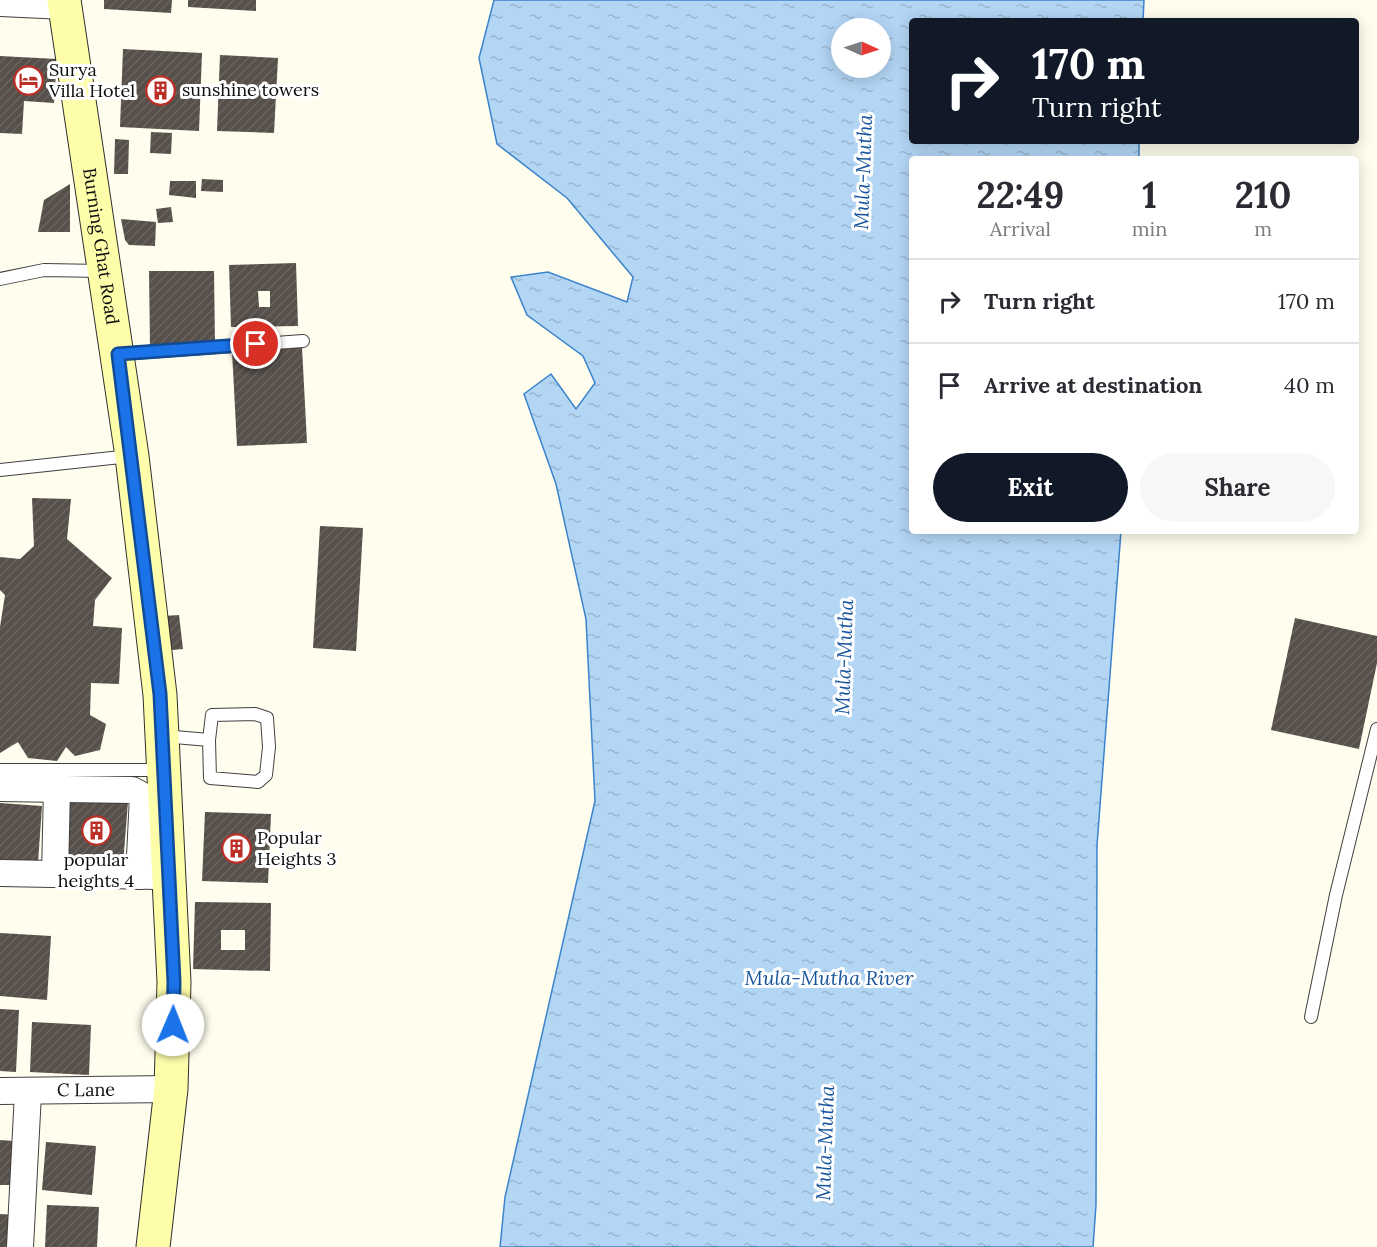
<!DOCTYPE html>
<html lang="en">
<head>
<meta charset="utf-8">
<style>
  body { margin:0; font-family:Lora,serif; background:#f7f7f7; color:#2b2b33; height:100vh; display:flex; flex-direction:column; font-size:22px; white-space:nowrap }
  * { box-sizing:border-box; margin:0 }
  p { font-size:20px; color:#7c7c81 }
  .icon { flex:none; width:33px; height:33px; fill:none; stroke:currentColor; stroke-width:2; stroke-linecap:round; stroke-linejoin:round }
  .map { position:relative; flex:1; overflow:hidden }
  .sheet { position:absolute; left:909px; top:156px; width:450px; height:378px; display:flex; flex-direction:column; background:#fff; border-radius:6px; box-shadow:0 3px 15px #0003 }
  .sheet>* { flex:none }
  .banner { position:absolute; left:909px; top:18px; width:450px; height:126px; border-radius:6px; box-shadow:0 3px 15px #0003; background:#111827; color:#fff; overflow:hidden }
  .needle { width:39px; rotate:93deg }
  .controls { position:absolute; left:831px; top:18px; display:grid; gap:12px }
  .controls a { display:grid; place-items:center; width:60px; height:60px; border-radius:50%; background:#fff; box-shadow:0 3px 15px #0003; font-size:30px }
  .pin { position:absolute; display:grid; place-items:center; width:51px; height:51px; color:#fff; margin:-26px; border:3px solid #fff; border-radius:50%; box-shadow:0 2px 6px #0007 }
  .me { position:absolute; width:66px; margin:-33px; rotate:1deg; stroke-linejoin:round; filter:drop-shadow(0 0 4px #0008) }
  .turn { display:flex; align-items:center; gap:21px; height:126px; padding:0 24px; font-size:27px }
  .turn .icon { width:78px; height:78px; stroke-width:2.5 }
  .turn b { display:block; font-size:42px; line-height:51px }
  .eta { display:flex; justify-content:space-evenly; align-items:center; height:102px; text-align:center }
  .eta b { font-size:36px; font-weight:800; line-height:42px }
  .primary-button { display:flex; gap:12px; margin-top:auto; padding:12px 24px }
  .primary-button a { flex:1; height:69px; border-radius:36px; background:#111827; color:#fff; font-size:24px; font-weight:800; line-height:69px; text-align:center }
  .primary-button a+a { background:#f7f7f7; color:#2b2b33 }
  ul { padding:0; list-style:none }
  li { display:flex; align-items:center; gap:18px; height:84px; padding:0 24px; border-top:2px solid #e1e1e2 }
  li div { flex:1 }
  li b { display:block; font-size:22px }
  li em { font-style:normal }
  .map>svg:first-child { display:block }
  .water { fill:url(#water-ripples); stroke:#3b83cb; stroke-width:1.5; fill-rule:evenodd }
  .building { fill:url(#building-hatch); fill-rule:evenodd }
  .lines { fill:none; stroke-linecap:round; stroke-linejoin:round }
  .lane-casing { stroke:#404040; stroke-width:14 }
  .street-casing { stroke:#404040; stroke-width:28 }
  .secondary-casing { stroke:#2f2f2f; stroke-width:35 }
  .lane { stroke:#fff; stroke-width:12 }
  .street { stroke:#fff; stroke-width:26 }
  .secondary { stroke:#fefdaa; stroke-width:33 }
  .route-casing { stroke:#114b97; stroke-width:15 }
  .route { stroke:#1a73e8; stroke-width:10 }
  .labels { text-anchor:middle; stroke-width:6; stroke-linejoin:round; paint-order:stroke }
  .poi-label { font-size:18px; fill:#0d0d0d; stroke:#fff; text-anchor:start }
  .street-label { font-size:18px; fill:#0d0d0d; stroke:#fff }
  .water-label { font-size:20px; font-style:italic; fill:#18559d; stroke:#fff }
</style>
</head>
<body>
<div class="map">
<svg width="1377" height="1247" viewBox="0 0 1377 1247">
  <defs>
    <pattern id="water-ripples" width="26" height="14" patternUnits="userSpaceOnUse" patternTransform="scale(1.5)"><rect width="26" height="14" fill="#b3d6f5"/><path d="M2 4q2-2 4 0t4 0M15 11q2-2 4 0t4 0" fill="none" stroke="#99b6d1"/></pattern>
    <pattern id="building-hatch" width="6" height="6" patternUnits="userSpaceOnUse" patternTransform="scale(1.5)"><rect width="6" height="6" fill="#564f4a"/><path d="M-1 1l2-2M0 6l6-6M5 7l2-2" fill="none" stroke="#696460"/></pattern>
  </defs>
  <rect width="100%" height="100%" fill="#fffded"/>
  <!-- water -->
  <path class="water" d="M494 0H1144L1143 21H912V141H1139V159H912V531H1121L1097 845 1096 1205 1093 1247H500L505 1197 595 801 586 619 556 484 524 394 551 374 576 409 595 383 583 356 527 315 511 277 548 272 627 302 633 277 567 198 497 144 479 58ZM842 28H880V68H842Z"/>
  <!-- building -->
  <g class="building">
    <path d="M104 0H172L171 13 104 9Z"/>
    <path d="M188 0H256V11L188 7Z"/>
    <path d="M123 49 202 53 199 131 120 127Z"/>
    <path d="M220 55 278 58 274 133 217 131Z"/>
    <path d="M0 56 57 59 54 103 24 101 22 134 0 133Z"/>
    <path d="M151 132 172 133 171 154 150 153Z"/>
    <path d="M115 139 129 140 128 174H114Z"/>
    <path d="M202 179 223 180V192L201 191Z"/>
    <path d="M170 181H196V198L169 195Z"/>
    <path d="M70 184V232H38L44 200Z"/>
    <path d="M171 207 173 222 158 223 156 209Z"/>
    <path d="M121 219 156 222 155 246 129 245 125 240Z"/>
    <path d="M296 263 298 326 231 327 229 265ZM258 291H270V307H259Z"/>
    <path d="M149 271H214L215 344 150 345Z"/>
    <path d="M302 347 307 443 237 446 232 351Z"/>
    <path d="M32 498 71 499 67 539 112 578 95 600 93 626 122 628 119 684 91 683 90 715 106 724 100 750 75 756 66 747 57 761 28 758 18 742 0 753V627L5 595 0 590V557L20 559 34 546Z"/>
    <path d="M320 526 363 528 356 651 313 648Z"/>
    <path d="M179 615 183 649 172 650 164 616Z"/>
    <path d="M1295 618 1377 636V663L1359 749 1271 730Z"/>
    <path d="M68 797 128 802 123 864 63 859Z"/>
    <path d="M0 803 42 806 38 863 0 860Z"/>
    <path d="M205 812 271 814 268 883 202 881Z"/>
    <path d="M195 902 271 903 270 971 193 969ZM221 930H245V950H221Z"/>
    <path d="M0 933 51 936 47 1000 0 996Z"/>
    <path d="M0 1009 19 1010 16 1072 0 1071Z"/>
    <path d="M32 1022 91 1025 89 1075 30 1072Z"/>
    <path d="M0 1140 14 1141 11 1185H0Z"/>
    <path d="M46 1142 96 1146 92 1195 42 1190Z"/>
    <path d="M47 1205 99 1207 97 1247H45Z"/>
    <path d="M0 1214 16 1215 13 1247H0Z"/>
  </g>
  <g class="lines">
    <defs>
      <g id="lane">
        <path d="M0 279 44 270 102 271"/>
        <path d="M119 354 303 341"/>
        <path d="M0 470 130 456"/>
        <path d="M163 736 209 740 210 778 258 782 266 775 269 747 267 718 255 714 212 715 209 740"/>
        <path d="M0 770H164"/>
        <path d="M1311 1017 1336 895 1377 729"/>
      </g>
      <g id="street">
        <path d="M0 3 65 6"/>
        <path d="M0 788 132 790 143 796 139 876"/>
        <path d="M0 873 157 876"/>
        <path d="M55 874 57 788"/>
        <path id="s1" d="M0 1091 171 1089"/>
        <path d="M20 1247 28 1093"/>
      </g>
      <g id="secondary">
        <path id="s2" d="M64 0 132 456 160 695 174 982 171 1089 153 1247"/>
      </g>
    </defs>
    <!-- lane casing -->
    <use href="#lane" class="lane-casing"/>
    <!-- street casing -->
    <use href="#street" class="street-casing"/>
    <!-- secondary casing -->
    <use href="#secondary" class="secondary-casing"/>
    <!-- lane -->
    <use href="#lane" class="lane"/>
    <!-- street -->
    <use href="#street" class="street"/>
    <!-- secondary -->
    <use href="#secondary" class="secondary"/>
  </g>
  <g class="lines">
    <defs>
      <path id="route" d="M173 1025 174 982 160 694 118 354 256 344"/>
    </defs>
    <!-- route casing -->
    <use href="#route" class="route-casing"/>
    <!-- route -->
    <use href="#route" class="route"/>
  </g>
  <!-- icons -->
  <defs>
    <symbol id="hotel-ring" viewBox="-11 -11 22 22"><circle r="9.5" fill="#fff" stroke="#bb2f27" stroke-width="1.5"/><path d="M-6-4.5h1.5V1H6V5H4.5V3h-9V5H-6ZM-4 0a1.8 1.8 0 1 1 3.6 0ZM.5 0V-2.5h3Q6-2.5 6 0Z" fill="#bb2f27"/></symbol>
    <symbol id="building-ring" viewBox="-11 -11 22 22"><circle r="9.5" fill="#fff" stroke="#bb2f27" stroke-width="1.5"/><path d="M-4-6H4V6H1V3H-1V6H-4ZM-2.5-4.3h1.7v1.8h-1.7ZM.8-4.3h1.7v1.8H.8ZM-2.5-1h1.7V.8h-1.7ZM.8-1h1.7V.8H.8Z" fill="#bb2f27"/></symbol>
  </defs>
  <g fill-rule="evenodd">
    <use href="#hotel-ring" x="12" y="64" width="33" height="33"/>
    <use href="#building-ring" x="144" y="74" width="33" height="33"/>
    <use href="#building-ring" x="80" y="814" width="33" height="33"/>
    <use href="#building-ring" x="220" y="832" width="33" height="33"/>
  </g>
  <g class="labels">
    <!-- poi labels -->
    <g class="poi-label">
      <text x="49" y="76">Surya<tspan x="49" dy="21">Villa Hotel</tspan></text>
      <text x="182" y="96">sunshine towers</text>
      <text x="257" y="844">Popular<tspan x="257" dy="21">Heights 3</tspan></text>
      <text x="96" y="866" text-anchor="middle">popular<tspan x="96" dy="21">heights 4</tspan></text>
    </g>
    <!-- street labels -->
    <g class="street-label">
      <text dy="6" stroke="none"><textPath href="#s2" startOffset="249">Burning Ghat Road</textPath></text>
      <text dy="6" stroke="none"><textPath href="#s1" startOffset="86">C Lane</textPath></text>
    </g>
    <!-- water labels -->
    <g class="water-label">
      <text transform="translate(863 172) rotate(-88)" y="7">Mula-Mutha</text>
      <text transform="translate(844 657) rotate(-88)" y="7">Mula-Mutha</text>
      <text x="829" y="985">Mula-Mutha River</text>
      <text transform="translate(825 1143) rotate(-88)" y="7">Mula-Mutha</text>
    </g>
  </g>
</svg>
<div class="controls">
<a><svg class="needle" viewBox="-14 -14 28 28"><path d="M0-13l5 13h-10z" fill="#e53935"/><path d="M0 13l5-13h-10z" fill="#7c7c81"/></svg></a>
</div>
<div class="pin" style="left:256px;top:344px;background:#d93025"><svg class="icon" aria-label="arrive" viewBox="0 0 24 24"><path d="M6 21V4h12l-3 4 3 4H6"/></svg></div>
<svg class="me" style="left:173px;top:1025px" viewBox="-20 -20 40 40"><circle r="19" fill="#fff"/><path d="M0-13L10 11 0 6-10 11z" fill="#1a73e8"/></svg>
<div class="banner">
<div class="turn"><svg class="icon" aria-label="right" viewBox="0 0 24 24"><path d="M7 20v-9h11M14 6l5 5-5 5"/></svg><div><b>170 m</b>Turn right</div></div>
</div>
<section class="sheet">
<div class="eta">
<div><b>22:49</b><p>Arrival</p></div>
<div><b>1</b><p>min</p></div>
<div><b>210</b><p>m</p></div>
</div>
<ul>
<li><svg class="icon" aria-label="right" viewBox="0 0 24 24"><path d="M7 20v-9h11M14 6l5 5-5 5"/></svg><div><b>Turn right</b></div><em>170 m</em></li>
<li><svg class="icon" aria-label="arrive" viewBox="0 0 24 24"><path d="M6 21V4h12l-3 4 3 4H6"/></svg><div><b>Arrive at destination</b></div><em>40 m</em></li>
</ul>
<div class="primary-button"><a>Exit</a><a>Share</a></div>
</section>
</div>
</body>
</html>
